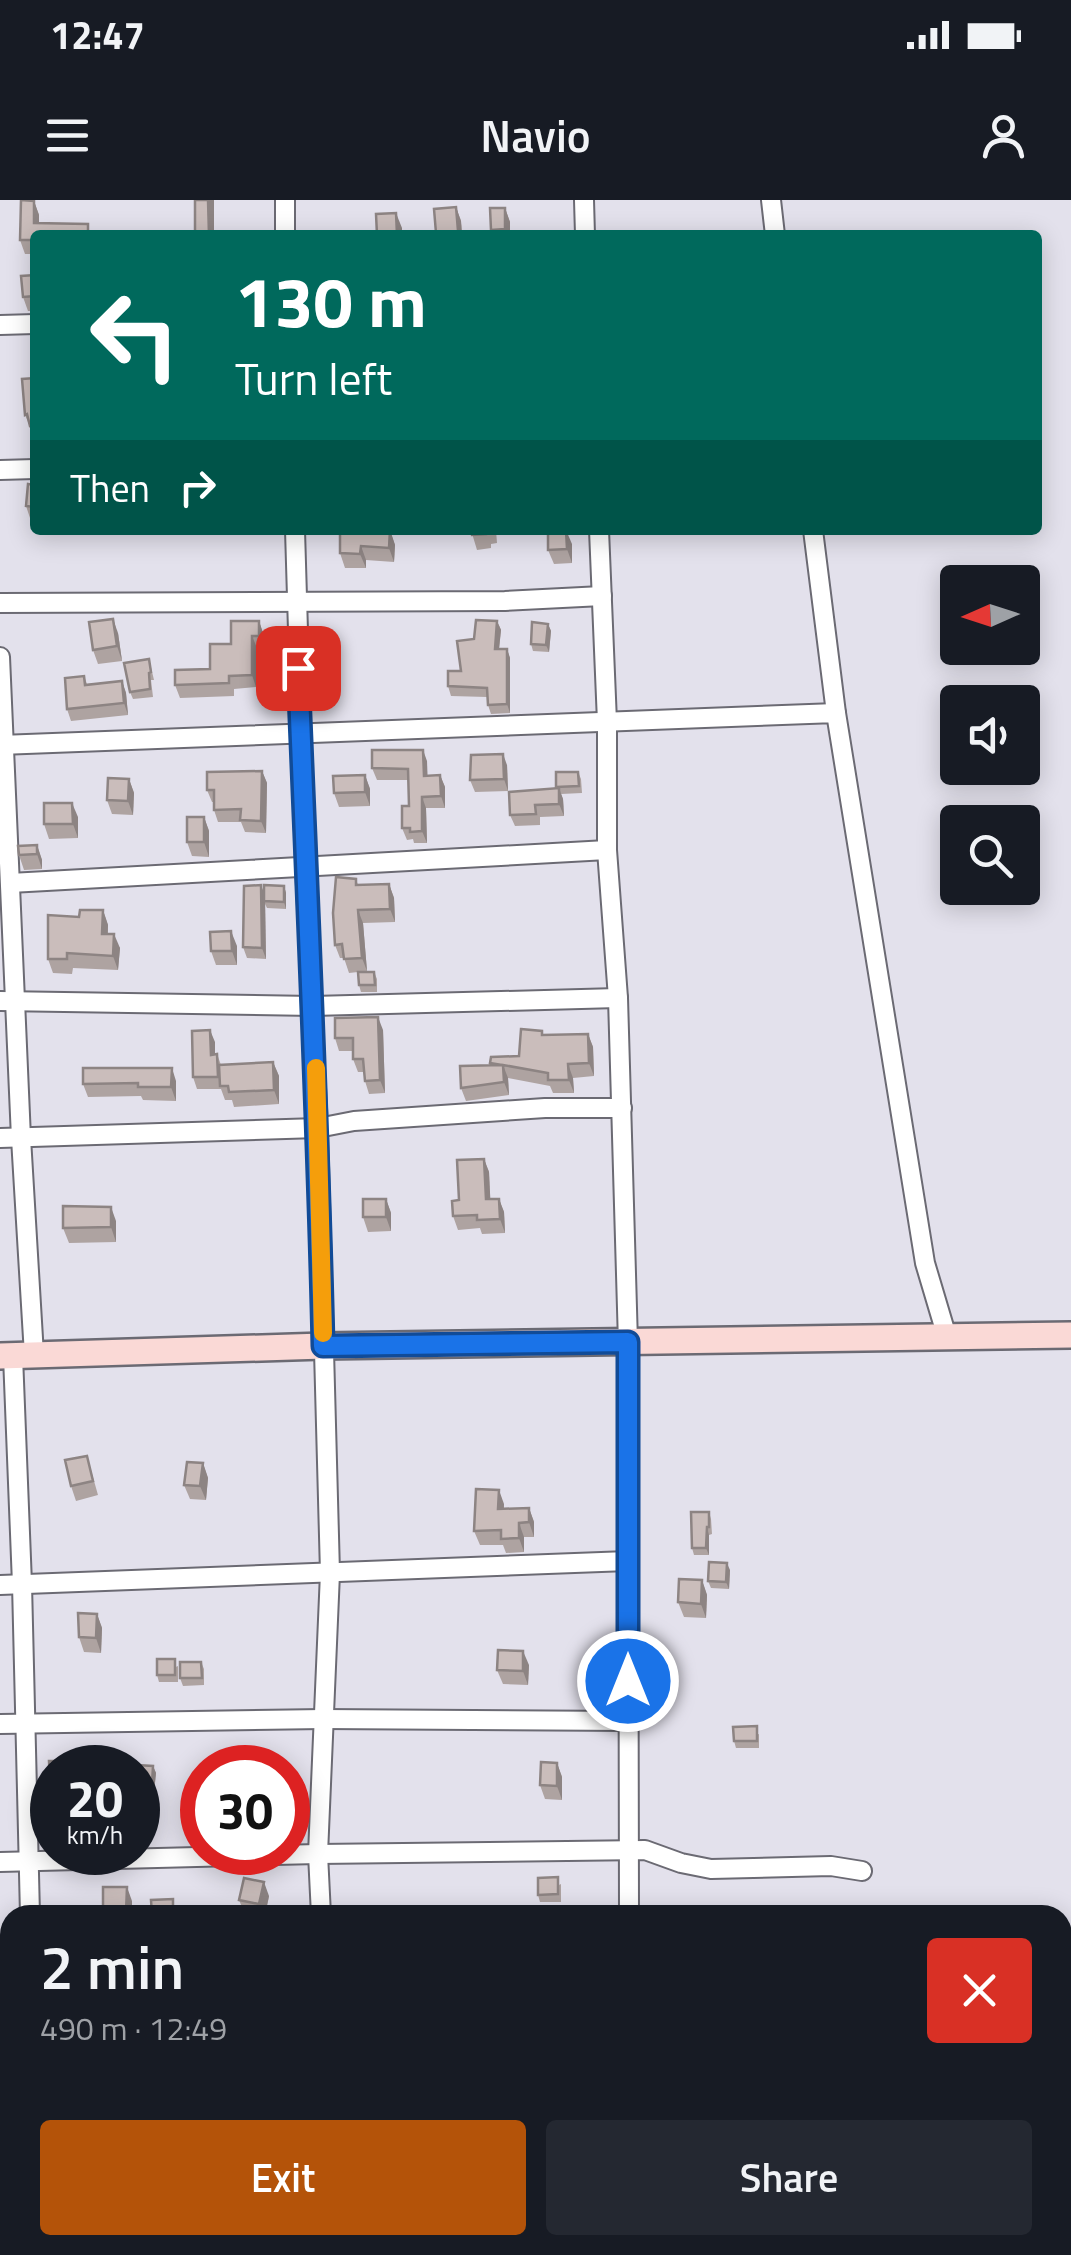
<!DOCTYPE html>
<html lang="en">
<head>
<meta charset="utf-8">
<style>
  body { margin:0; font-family:"Titillium Web",sans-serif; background:#242831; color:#f1f3f6; height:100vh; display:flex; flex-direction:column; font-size:38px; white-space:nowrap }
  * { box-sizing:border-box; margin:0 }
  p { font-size:32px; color:#9ea1a6 }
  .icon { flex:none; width:55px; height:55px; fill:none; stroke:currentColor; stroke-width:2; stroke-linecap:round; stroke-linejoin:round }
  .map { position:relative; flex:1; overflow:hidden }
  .side { position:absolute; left:0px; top:1705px; width:1072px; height:350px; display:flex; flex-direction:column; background:#171b24; border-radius:30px 30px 0 0; box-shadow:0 5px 25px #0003 }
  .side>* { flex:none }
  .guide { position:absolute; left:30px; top:30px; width:1012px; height:305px; border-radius:10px; box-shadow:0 5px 25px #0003; background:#00695c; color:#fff; overflow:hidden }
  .needle { width:65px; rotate:267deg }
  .fabs { position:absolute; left:940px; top:365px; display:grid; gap:20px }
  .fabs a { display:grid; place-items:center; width:100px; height:100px; border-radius:10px; background:#171b24; box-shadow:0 5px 25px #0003; font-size:50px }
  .speed { position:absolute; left:30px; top:1545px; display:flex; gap:20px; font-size:50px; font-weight:700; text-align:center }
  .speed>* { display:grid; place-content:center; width:130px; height:130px; border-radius:50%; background:#171b24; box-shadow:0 5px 25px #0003; line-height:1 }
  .speed small { font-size:25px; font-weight:400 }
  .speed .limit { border:15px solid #d22; background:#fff; color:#111 }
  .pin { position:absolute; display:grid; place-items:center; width:85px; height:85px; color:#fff; margin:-42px; border-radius:20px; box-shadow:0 5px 15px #0006 }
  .me { position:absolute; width:110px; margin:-55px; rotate:0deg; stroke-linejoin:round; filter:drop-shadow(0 0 8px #0008) }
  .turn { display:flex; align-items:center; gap:35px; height:210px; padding:0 40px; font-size:45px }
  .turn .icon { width:130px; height:130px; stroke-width:2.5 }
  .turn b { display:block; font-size:70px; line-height:85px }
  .then { display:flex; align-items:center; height:95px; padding:0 40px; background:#0003; gap:20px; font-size:38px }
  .round { display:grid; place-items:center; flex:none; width:105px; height:105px; border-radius:10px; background:#242831 }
  .overview { display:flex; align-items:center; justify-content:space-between; height:170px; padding:0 40px }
  h1 { font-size:60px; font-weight:600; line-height:75px }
  .primary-button { display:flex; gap:20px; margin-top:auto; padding:20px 40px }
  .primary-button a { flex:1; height:115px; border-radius:10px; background:#b45309; color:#fff; font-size:40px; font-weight:600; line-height:115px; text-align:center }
  .primary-button a+a { background:#242831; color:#f1f3f6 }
  .status { display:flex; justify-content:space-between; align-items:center; height:70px; padding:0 50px; background:#171b24; direction:ltr }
  .status svg { height:28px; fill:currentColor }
  header { display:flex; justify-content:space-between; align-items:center; height:130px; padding:0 40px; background:#171b24; font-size:45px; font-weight:600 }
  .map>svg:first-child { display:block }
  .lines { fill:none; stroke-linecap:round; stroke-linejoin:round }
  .street-casing { stroke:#6b6a73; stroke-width:22 }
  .secondary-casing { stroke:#6b6a73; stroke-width:30 }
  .street { stroke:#fff; stroke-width:18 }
  .secondary { stroke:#fad9d6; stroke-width:25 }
  .wall { fill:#aea3a1 }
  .shaded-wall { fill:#8d8483 }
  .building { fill:#cabdbb; stroke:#8d8483; stroke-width:2.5 }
  .route-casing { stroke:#114b97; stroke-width:25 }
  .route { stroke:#1a73e8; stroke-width:18 }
  .slow { stroke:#f59e0b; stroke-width:18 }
</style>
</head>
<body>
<div class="status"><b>12:47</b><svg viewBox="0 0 49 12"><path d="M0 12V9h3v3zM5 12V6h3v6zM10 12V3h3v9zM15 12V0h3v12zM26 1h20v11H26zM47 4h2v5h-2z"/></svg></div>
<header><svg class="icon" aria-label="menu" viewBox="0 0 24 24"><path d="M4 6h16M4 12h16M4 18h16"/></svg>Navio<svg class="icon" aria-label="person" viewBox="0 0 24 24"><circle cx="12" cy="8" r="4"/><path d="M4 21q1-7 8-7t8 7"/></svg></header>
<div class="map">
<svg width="1071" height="2055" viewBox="0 0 1071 2055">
  <rect width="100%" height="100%" fill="#e3e1ec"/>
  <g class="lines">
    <defs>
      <g id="street">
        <path d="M285 0V35"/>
        <path d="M584 0 585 35"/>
        <path d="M771 0 775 35"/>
        <path d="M0 125 35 124"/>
        <path d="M0 270 35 269"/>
        <path d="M295 330 305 666 318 928 330 1373 318 1654 321 1715"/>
        <path d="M599 330 607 522V650L618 798 628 1143 629 1715"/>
        <path d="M813 330 836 513"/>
        <path d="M0 403 505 401 602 396"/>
        <path d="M0 457 21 938 34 1155"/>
        <path d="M0 545 836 513 925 1063 947 1137"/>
        <path d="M10 683 607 650"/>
        <path d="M0 801 313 806 618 798"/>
        <path d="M0 938 318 928 354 921 545 908H622"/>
        <path d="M13 1156 22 1384 30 1715"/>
        <path d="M0 1385 628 1361"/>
        <path d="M0 1524 323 1519 629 1521"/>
        <path d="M0 1662 318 1654 645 1650 681 1663 711 1669 831 1666 862 1671"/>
        <path d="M0 1803H10"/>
        <path d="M0 1942H10"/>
        <path d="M338 2045 339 2055"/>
        <path d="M629 2045V2055"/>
        <path d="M35 2055V2045"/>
      </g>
      <path id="secondary" d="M0 1156 323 1146 1071 1135"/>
    </defs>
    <!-- street casing -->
    <use href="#street" class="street-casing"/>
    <!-- secondary casing -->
    <use href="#secondary" class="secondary-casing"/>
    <!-- street -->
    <use href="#street" class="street"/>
    <!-- secondary -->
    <use href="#secondary" class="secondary"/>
  </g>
  <!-- wall -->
  <g class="wall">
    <path d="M34 1 39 15V23L35 35V54H25L20 40Z"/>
    <path d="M456 7 461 21 462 35H437L436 33Z"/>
    <path d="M505 8 510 22V35H492L491 30Z"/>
    <path d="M35 75V111H28L23 97Z"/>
    <path d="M35 178V238L25 215Z"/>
    <path d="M35 285V321H31L26 306Z"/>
    <path d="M390 330 395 345 394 362 366 360V368H345L340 353Z"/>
    <path d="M394 330H420V332L396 334Z"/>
    <path d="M471 330H496L497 343 491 344V348L477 350Z"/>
    <path d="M572 344V363L554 364 548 350Z"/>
    <path d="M259 421 263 433V448H257L256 487 234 489V496L180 498 175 485 210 469 231 444Z"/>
    <path d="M497 421 501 430 499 449H507L510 458V513L491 514 488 505 487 497 451 496 448 486 461 471 474 439Z"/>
    <path d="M548 424 551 431 549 452 533 451 531 444Z"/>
    <path d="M118 433 122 461 98 464 93 450Z"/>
    <path d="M149 459 154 480H151L153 497 133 499 130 492Z"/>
    <path d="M84 476 87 484 122 481 126 493 128 515 71 521 67 509Z"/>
    <path d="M427 561V576L440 575 445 587V608H426L427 643H414L413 639 407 640 402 628 409 606 408 580H377L372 568Z"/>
    <path d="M507 565 508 591 475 592 470 580Z"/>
    <path d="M262 571 267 583 266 633 245 632 241 622H218L214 610V602H212L207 590Z"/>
    <path d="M578 572 581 579 582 593 561 594 563 599 564 616 540 617V625L515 626 510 615 557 588Z"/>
    <path d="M365 575 370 589V606L339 607 334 593Z"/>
    <path d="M129 579 134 593 133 615 112 614 107 600Z"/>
    <path d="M78 617V638L49 639 44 624Z"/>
    <path d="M204 617 209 631V657L192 656 187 642Z"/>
    <path d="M37 645 42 660V669L24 670 19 655Z"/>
    <path d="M356 679 358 685 389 684 394 698 395 722 363 723 367 771 349 773 344 758H340L335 745Z"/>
    <path d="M261 685 264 694 284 686 286 693V709L267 708 265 704 266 759 247 758 243 747Z"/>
    <path d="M103 710 108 725V734L120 748 118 770 73 768 72 774 53 773 48 759 79 717Z"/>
    <path d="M237 746V765H216L211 751Z"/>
    <path d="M374 772 377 779V792H361L359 785Z"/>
    <path d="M383 830 385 893 369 894 365 881 364 872H358L353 859V851H339L335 838Z"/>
    <path d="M588 834 593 847 594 876 573 878 574 893H553L550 886 508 878 509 895 466 901 461 888 491 865 490 863 519 856 543 835Z"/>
    <path d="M215 842V855L217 854 221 865 273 862 279 876V904L234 907 232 900H225L221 889H197L193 877Z"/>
    <path d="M176 881V901L143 900 141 896 88 897 83 884Z"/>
    <path d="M484 959 489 972 490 999H499L504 1012 505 1033 482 1034 480 1028 458 1030 453 1016 459 1000Z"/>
    <path d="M386 999 391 1013V1031L368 1032 363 1017Z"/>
    <path d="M116 1021V1042L69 1043 63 1028Z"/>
    <path d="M87 1256 98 1295 76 1301 71 1286Z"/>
    <path d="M203 1263 208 1278 206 1300 190 1299 184 1285Z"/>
    <path d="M504 1304V1309L529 1308 534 1322V1337H524V1352L506 1353 503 1345H480L474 1331Z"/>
    <path d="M709 1312 711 1319 712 1334 709 1335V1355H694L692 1348Z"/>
    <path d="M730 1370 729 1389 711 1388 708 1381Z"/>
    <path d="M702 1380 707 1395 706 1418 684 1417 678 1402Z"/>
    <path d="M97 1414 102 1428 101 1453 84 1452 79 1437Z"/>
    <path d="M201 1462 204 1469V1485L183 1486 180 1478Z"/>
    <path d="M529 1465 528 1485 503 1484 497 1470Z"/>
    <path d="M178 1466V1482H159L157 1475Z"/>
    <path d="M759 1534V1548H736L734 1541Z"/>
    <path d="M557 1563 562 1577V1600L545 1599 540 1585Z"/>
    <path d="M153 1566 156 1573 154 1592 138 1590V1568Z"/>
    <path d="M561 1684V1702H540L538 1695Z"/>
    <path d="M269 1696 265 1715 245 1714 239 1700Z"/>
    <path d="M132 1701V1715H104L103 1712Z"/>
  </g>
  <!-- shaded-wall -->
  <g class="shaded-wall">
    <path d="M208 0H214V35H209Z"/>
    <path d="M34 1 39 15V35L34 23Z"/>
    <path d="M456 7 461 21 462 35H459L458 31Z"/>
    <path d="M505 8 510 22V35H508L505 29Z"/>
    <path d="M396 13 402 28V35H397Z"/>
    <path d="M390 330 395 345 394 362 389 348Z"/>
    <path d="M566 330 572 344V363L567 349Z"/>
    <path d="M361 346 366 360V368L360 354Z"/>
    <path d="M113 419 118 433 122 461 117 446Z"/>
    <path d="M259 421 263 433V448L259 436Z"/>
    <path d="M497 421 501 430 498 458 495 449Z"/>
    <path d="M548 424 551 431 549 452 546 445Z"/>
    <path d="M252 436 257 448 256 487 252 475Z"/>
    <path d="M507 449 510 458V513L507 504Z"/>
    <path d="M122 481 126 493 128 515 124 503Z"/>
    <path d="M423 550 427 561 428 587 424 576Z"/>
    <path d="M503 554 507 565 508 591 504 579Z"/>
    <path d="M262 571 267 583 266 633 261 621Z"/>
    <path d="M365 575 370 589V606L365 592Z"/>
    <path d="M440 575 445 587V608L441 596Z"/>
    <path d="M129 579 134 593 133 615 128 601Z"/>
    <path d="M559 588 563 599 564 616 559 604Z"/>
    <path d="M422 597 426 608 427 643 422 631Z"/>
    <path d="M72 603 78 617V638L73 624Z"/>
    <path d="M204 617 209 631V657L204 642Z"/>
    <path d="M37 645 42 660V669L37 654Z"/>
    <path d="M389 684 394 698 395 722 390 709Z"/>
    <path d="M261 685 265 696 266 759 262 748Z"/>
    <path d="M284 686 286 693V709L284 702Z"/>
    <path d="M103 710 108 725 107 748 102 734Z"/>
    <path d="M358 710 363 723 367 771 362 758Z"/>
    <path d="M231 731 237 746V765L232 751Z"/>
    <path d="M114 734 120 748 118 770 113 756Z"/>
    <path d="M378 817 383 830 385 893 380 880Z"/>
    <path d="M210 830 215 842V866L211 855Z"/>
    <path d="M588 834 593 847 594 876 589 863Z"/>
    <path d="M273 862 279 876V904L274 890Z"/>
    <path d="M568 864 573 878 574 893 569 880Z"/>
    <path d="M503 865 508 878 509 895 504 882Z"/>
    <path d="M172 868 176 881V901L171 887Z"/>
    <path d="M484 959 489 972 491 1013 486 999Z"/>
    <path d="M386 999 391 1013V1031L386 1017Z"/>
    <path d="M499 999 504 1012 505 1033 500 1019Z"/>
    <path d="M111 1007 116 1021V1042L111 1027Z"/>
    <path d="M203 1263 208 1278 206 1300 200 1286Z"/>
    <path d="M499 1290 504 1304 503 1323 498 1309Z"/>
    <path d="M529 1308 534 1322V1337L529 1322Z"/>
    <path d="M519 1323 524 1337V1352L519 1338Z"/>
    <path d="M707 1327 709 1335V1355L706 1348Z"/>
    <path d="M727 1363 730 1370 729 1389 726 1382Z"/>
    <path d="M702 1380 707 1395 706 1418 701 1404Z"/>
    <path d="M97 1414 102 1428 101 1453 96 1438Z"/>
    <path d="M523 1451 529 1465 528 1485 523 1471Z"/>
    <path d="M557 1563 562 1577V1600L557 1586Z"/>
    <path d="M153 1566 156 1573 154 1592 152 1584Z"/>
    <path d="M264 1682 269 1696 265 1715H263L259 1704Z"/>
    <path d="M127 1687 132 1701V1715H127L126 1712Z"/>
  </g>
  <!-- building -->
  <g class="building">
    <path d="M21 0 34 1V23L88 24V35H35V40H20Z"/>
    <path d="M195 0H208L209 35H195Z"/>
    <path d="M456 7 458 31 436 33 434 9Z"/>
    <path d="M490 8H505V29L491 30Z"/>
    <path d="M396 13 397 35H377L376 14Z"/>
    <path d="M35 75V96L23 97 21 76Z"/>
    <path d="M35 178V225L30 226 27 214 25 215 22 179Z"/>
    <path d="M28 284 35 285V307L26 306Z"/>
    <path d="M340 330H390L389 348 361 346 360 354 340 353Z"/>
    <path d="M471 330H486V334L472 335Z"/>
    <path d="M548 330H566L567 349 548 350Z"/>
    <path d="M113 419 117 446 93 450 89 422Z"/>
    <path d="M476 420 497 421 495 449H507V504L488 505 487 488 448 486V471H461L457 441 474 439Z"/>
    <path d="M231 421H259V436H252V475L229 476V483L175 485V470L210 469V444H231Z"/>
    <path d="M532 422 548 424 546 445 531 444Z"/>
    <path d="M149 459 151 472 149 473 150 489 130 492 124 463Z"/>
    <path d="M84 476 85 485 122 481 124 503 67 509 65 478Z"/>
    <path d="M372 550H423L424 576 440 575 441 596 422 597V631L410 632V628H402V606H409L408 569 372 568Z"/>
    <path d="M503 554 504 579 470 580 471 555Z"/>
    <path d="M262 571 261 621 240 620 241 609 214 610V590H207V572Z"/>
    <path d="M556 572H578L579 586 556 587Z"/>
    <path d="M365 575V592L334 593 333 576Z"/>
    <path d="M108 578 129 579 128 601 107 600Z"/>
    <path d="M559 588V604L535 605 536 614 510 615 509 592Z"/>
    <path d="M44 603H72L73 624H44Z"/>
    <rect x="187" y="617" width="17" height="25"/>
    <path d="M37 645V654L19 655 18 646Z"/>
    <path d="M336 677 356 679V685L389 684 390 709 358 710 362 758 344 759 342 744 335 745 333 713Z"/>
    <path d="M261 685 262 748 243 747 244 686Z"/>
    <path d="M264 685 284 686V702L264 701Z"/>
    <path d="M80 710H103L102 734H114L113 756 67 753V759H48V715L79 717Z"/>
    <path d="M231 731 232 751H211L210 732Z"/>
    <path d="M358 772H374L375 785H359Z"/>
    <path d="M378 817 380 880 365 881 363 859H353V838H335V818Z"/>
    <path d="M521 829 542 831V835L588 834 589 863 568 864 569 880H548V873L503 865 504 882 461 888 460 866 502 865 490 863 491 857 519 856Z"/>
    <path d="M210 830 211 855 217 854 218 877H193L192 831Z"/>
    <path d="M273 862 274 890 229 892 228 886H220L219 865Z"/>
    <path d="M83 868H172L171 887H138V883L83 884Z"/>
    <path d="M484 959 486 999H499L500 1019 477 1020V1015L453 1016 452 1001 459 1000 457 960Z"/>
    <rect x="363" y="999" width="23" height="18"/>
    <path d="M63 1006 111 1007V1027L63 1028Z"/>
    <path d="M87 1256 93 1281 71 1286 65 1260Z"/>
    <path d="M187 1262 203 1263 200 1286 184 1285Z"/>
    <path d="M476 1289 499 1290 498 1309 529 1308V1322L519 1323V1338L501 1339V1330L474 1331Z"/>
    <path d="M691 1312H709V1327H707L706 1348H692Z"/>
    <path d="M709 1362 727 1363 726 1382 708 1381Z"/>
    <path d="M679 1379 702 1380 701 1404 678 1402Z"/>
    <path d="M78 1413 97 1414 96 1438 79 1437Z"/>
    <path d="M498 1450 523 1451V1471L497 1470Z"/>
    <rect x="157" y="1459" width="18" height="16"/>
    <path d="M180 1462H201L202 1478H180Z"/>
    <path d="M757 1526V1541H734L733 1527Z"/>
    <path d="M49 1561H66V1568H52V1585H50Z"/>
    <path d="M541 1562 557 1563V1586L540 1585Z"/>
    <path d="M136 1565 153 1566 152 1584 138 1583V1568H136Z"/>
    <path d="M200 1567 214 1568H202V1584L199 1583Z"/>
    <path d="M558 1677V1694L538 1695V1678Z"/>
    <path d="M244 1678 264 1682 259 1704 239 1700Z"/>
    <path d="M103 1687H127L126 1712H103Z"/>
    <path d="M173 1699V1715H152L151 1700Z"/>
  </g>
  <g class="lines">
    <defs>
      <path id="route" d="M298 468C307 694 318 920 323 1146L628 1142V1481"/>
    </defs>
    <!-- route casing -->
    <use href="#route" class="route-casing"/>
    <!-- route -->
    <use href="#route" class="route"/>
    <!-- slow -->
    <path class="slow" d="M316 868 323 1133"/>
  </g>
</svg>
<div class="fabs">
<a><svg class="needle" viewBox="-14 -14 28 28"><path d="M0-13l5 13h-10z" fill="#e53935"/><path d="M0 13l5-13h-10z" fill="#9ea1a6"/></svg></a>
<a><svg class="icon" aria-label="sound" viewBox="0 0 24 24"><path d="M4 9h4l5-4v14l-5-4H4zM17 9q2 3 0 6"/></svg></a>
<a><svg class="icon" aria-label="search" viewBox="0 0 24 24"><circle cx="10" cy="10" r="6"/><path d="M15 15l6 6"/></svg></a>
</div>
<div class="speed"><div>20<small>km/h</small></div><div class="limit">30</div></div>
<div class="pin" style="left:298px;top:468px;background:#d93025"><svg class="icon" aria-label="arrive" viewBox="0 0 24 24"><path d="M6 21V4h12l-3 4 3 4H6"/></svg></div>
<svg class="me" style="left:628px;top:1481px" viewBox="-20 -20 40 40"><circle r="17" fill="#1a73e8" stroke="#fff" stroke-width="3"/><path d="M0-11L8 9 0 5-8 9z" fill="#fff"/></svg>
<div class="guide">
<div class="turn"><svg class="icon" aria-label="left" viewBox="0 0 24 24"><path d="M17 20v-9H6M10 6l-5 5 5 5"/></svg><div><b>130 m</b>Turn left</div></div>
<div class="then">Then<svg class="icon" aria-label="right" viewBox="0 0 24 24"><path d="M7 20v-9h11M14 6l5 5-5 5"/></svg></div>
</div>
<section class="side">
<div class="overview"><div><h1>2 min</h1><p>490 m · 12:49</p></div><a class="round" style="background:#d93025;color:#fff"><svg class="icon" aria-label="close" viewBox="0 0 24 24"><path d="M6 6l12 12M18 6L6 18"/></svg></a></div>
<div class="primary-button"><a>Exit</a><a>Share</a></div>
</section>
</div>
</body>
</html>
